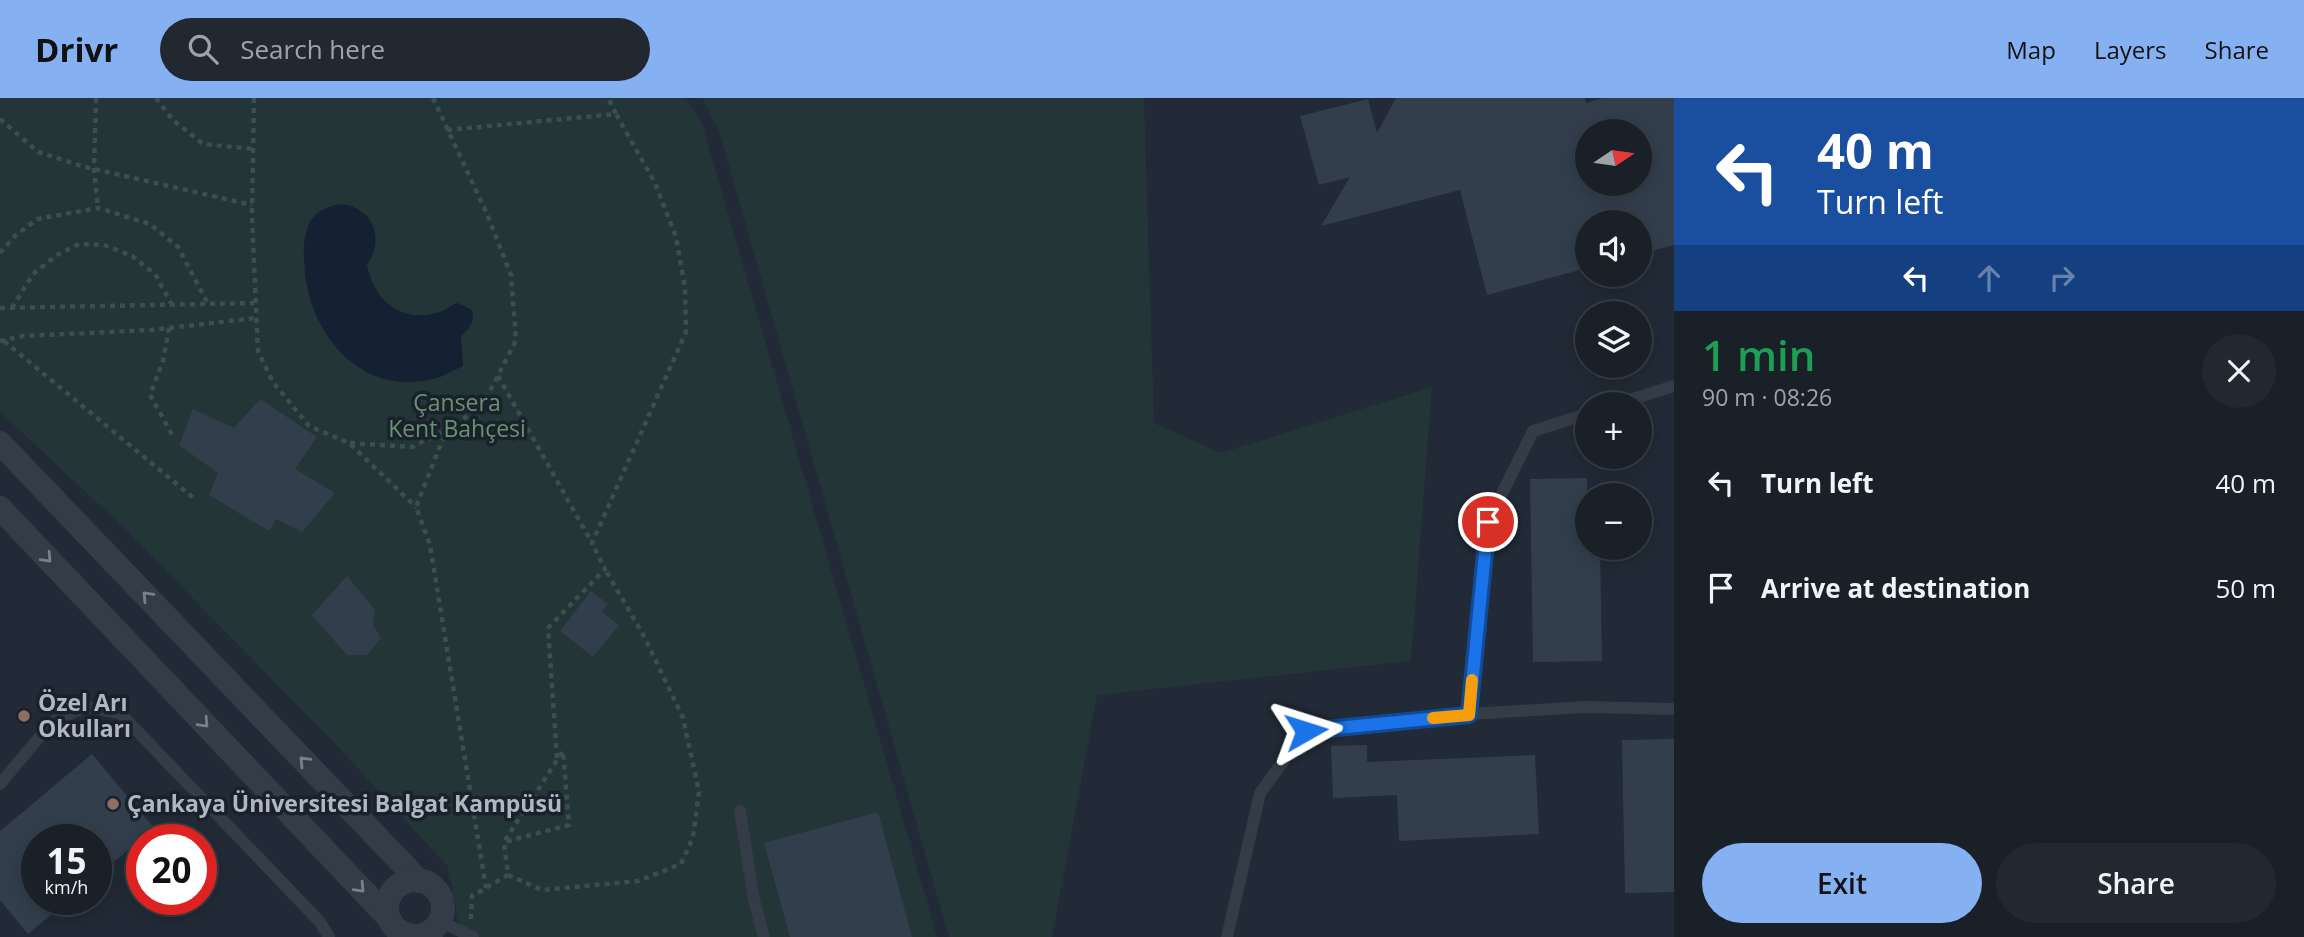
<!DOCTYPE html>
<html lang="en">
<head>
<meta charset="utf-8">
<style>
  body { margin:0; font-family:"Open Sans",sans-serif; background:#222830; color:#f1f3f6; height:100vh; display:flex; flex-direction:column; font-size:26px; white-space:nowrap }
  * { box-sizing:border-box; margin:0 }
  p { font-size:23px; color:#9fa3a8 }
  .icon { flex:none; width:38px; height:38px; fill:none; stroke:currentColor; stroke-width:2; stroke-linecap:round; stroke-linejoin:round }
  .map { position:relative; flex:1; overflow:hidden }
  .drawer { display:flex; flex-direction:column; background:#192028; width:630px }
  .drawer>* { flex:none }
  .hud { background:#1a4fa0; color:#fff; overflow:hidden }
  .needle { width:46px; rotate:77deg }
  .controls { position:absolute; left:1575px; top:21px; display:grid; gap:14px }
  .controls a { display:grid; place-items:center; width:77px; height:77px; border-radius:50%; background:#192028; box-shadow:0 4px 18px #0003,0 0 0 2px #373e45; font-size:35px }
  .speed { position:absolute; left:21px; top:726px; display:flex; gap:14px; font-size:35px; font-weight:700; text-align:center }
  .speed>* { display:grid; place-content:center; width:91px; height:91px; border-radius:50%; background:#192028; box-shadow:0 4px 18px #0003,0 0 0 2px #373e45; line-height:1 }
  .speed small { font-size:18px; font-weight:400 }
  .speed .limit { border:10px solid #d22; background:#fff; color:#111 }
  .pin { position:absolute; display:grid; place-items:center; width:60px; height:60px; color:#fff; margin:-30px; border:4px solid #fff; border-radius:50%; box-shadow:0 2px 7px #0007 }
  .me { position:absolute; width:77px; margin:-38px; rotate:84deg; stroke-linejoin:round; filter:drop-shadow(0 0 5px #0008) }
  .turn { display:flex; align-items:center; gap:24px; height:147px; padding:0 28px; font-size:32px }
  .turn .icon { width:91px; height:91px; stroke-width:2.5 }
  .turn b { display:block; font-size:49px; line-height:60px }
  .lanes { display:flex; align-items:center; height:66px; padding:0 28px; background:#0003; justify-content:center; gap:35px; direction:ltr }
  .lanes .off { opacity:.35 }
  .round { display:grid; place-items:center; flex:none; width:74px; height:74px; border-radius:37px; background:#222830 }
  .head { display:flex; align-items:center; justify-content:space-between; height:119px; padding:0 28px }
  h1 { font-size:42px; font-weight:600; line-height:52px; color:#1e9e55 }
  .primary-button { display:flex; gap:14px; margin-top:auto; padding:14px 28px }
  .primary-button a { flex:1; height:80px; border-radius:42px; background:#85b0f2; color:#111; font-size:28px; font-weight:600; line-height:80px; text-align:center }
  .primary-button a+a { background:#222830; color:#f1f3f6 }
  ul { padding:0; list-style:none }
  li { display:flex; align-items:center; gap:21px; height:105px; padding:0 28px }
  li div { flex:1 }
  li b { display:block; font-size:26px }
  li em { font-style:normal }
  header { display:flex; align-items:center; gap:42px; box-sizing:border-box; height:98px; padding:0 35px; background:#85b0f2; color:#111 }
  header strong { font-size:33px }
  nav { display:flex; gap:38px; margin-inline-start:auto; font-size:24px }
  .search { width:490px; height:63px; background:#222830; display:flex; align-items:center; gap:18px; box-sizing:border-box; padding:0 24px; border-radius:38px; color:#9fa3a8; font-size:26px }
  main { display:flex; flex:1; min-height:0 }
  .map>svg:first-child { display:block }
  .green { fill:#233537 }
  .water { fill:#152132 }
  .building { fill:#333e4d; fill-rule:evenodd }
  .lines { fill:none; stroke-linecap:round; stroke-linejoin:round }
  .path { stroke:#3b4e50; stroke-width:4.5; stroke-dasharray:5 5; stroke-linecap:butt }
  .lane { stroke:#343c47; stroke-width:12 }
  .street { stroke:#343c47; stroke-width:24 }
  .oneway { stroke:#78808b }
  .route-casing { stroke:#114b97; stroke-width:18 }
  .route { stroke:#1a73e8; stroke-width:12 }
  .slow { stroke:#f59e0b; stroke-width:12 }
  .education-dot { fill:#8d6e63; stroke:#1a212b; stroke-width:2.5 }
  .labels { text-anchor:middle; stroke-width:7; stroke-linejoin:round; paint-order:stroke }
  .park-label { font-size:23px; fill:#689271; stroke:#1a212b }
  .poi-label { font-size:23px; font-weight:bold; fill:#afb7c3; stroke:#1a212b; text-anchor:start }
</style>
</head>
<body>
<header>
<strong>Drivr</strong>
<div class="search"><svg class="icon" aria-label="search" viewBox="0 0 24 24"><circle cx="10" cy="10" r="6"/><path d="M15 15l6 6"/></svg>Search here</div>
<nav><a>Map</a><a>Layers</a><a>Share</a></nav>
</header>
<main>
<div class="map">
<svg width="1674" height="839" viewBox="0 0 1674 839">
  <rect width="100%" height="100%" fill="#212a36"/>
  <!-- green -->
  <g class="green">
    <path d="M0 0H686L702 25 937 839H462L448 769 339 650 122 428 0 314Z"/>
    <path d="M702 0H1144L1154 325 1221 355 1432 289 1411 563 1097 597 1052 839H949L718 30Z"/>
  </g>
  <!-- water -->
  <path class="water" d="M341 106C374 110 385 141 367 167 375 205 404 227 442 213 448 211 451 207 457 205L471 211C477 224 469 229 461 239L463 268C453 272 444 279 433 281 367 298 316 245 306 183 304 165 301 141 310 124 316 113 328 108 341 106Z"/>
  <!-- building -->
  <g class="building">
    <path d="M1396 0H1585L1586 5 1603 0H1674V147L1640 156V124H1587V170L1487 197 1460 92 1321 128 1350 79 1319 87 1300 18 1368 1 1377 35ZM1587 33H1640V86H1587Z"/>
    <path d="M260 301 317 339 295 371 335 395 302 434 276 421 269 433 209 397 218 375 179 347 193 311 234 330Z"/>
    <path d="M1587 380V450H1600L1602 563 1533 564 1530 381Z"/>
    <path d="M347 478 375 512 373 527 381 540 367 557H347L312 517Z"/>
    <path d="M591 493 608 506 602 514 619 527 593 559 560 533Z"/>
    <path d="M1674 641V794L1625 795 1622 642Z"/>
    <path d="M1367 647V664L1535 657 1539 736 1399 743 1397 697 1333 700 1331 648Z"/>
    <path d="M92 656 154 730 96 779V742H37V802H69L28 836 0 802V733Z"/>
    <path d="M878 714 912 839H790L764 745Z"/>
  </g>
  <g class="lines">
    <!-- path -->
    <g class="path">
      <path d="M96 0 94 71 98 110"/>
      <path d="M156 0 173 22 203 46 253 51"/>
      <path d="M254 0 252 119 258 253 273 284 309 328 349 345 416 409"/>
      <path d="M433 0 487 116 511 177 516 242 488 297 442 343 416 409 430 447 486 790"/>
      <path d="M0 21 38 54 85 69 252 107"/>
      <path d="M447 32 616 16 608 0"/>
      <path d="M0 155 15 138 37 121 98 110 150 126 178 149 208 206"/>
      <path d="M0 210 254 205"/>
      <path d="M12 210 33 176 57 157 79 146 104 147 132 158 155 176 172 207"/>
      <path d="M169 230 163 263 150 297 174 340"/>
      <path d="M0 243 23 238 152 232 255 220"/>
      <path d="M4 243 196 402"/>
      <path d="M498 278 592 445 686 234 685 190 676 139 655 85 616 16"/>
      <path d="M350 345 412 349 455 328"/>
      <path d="M557 660 548 530 605 471 592 445"/>
      <path d="M508 777 542 792 638 783 681 766 693 739 699 694 683 620 645 540 605 471"/>
      <path d="M471 821 472 798 508 777 504 744 563 653 569 727 504 744"/>
    </g>
    <!-- lane -->
    <g class="lane">
      <path d="M1617 306 1674 288"/>
      <path d="M1469 616 1488 424 1533 333 1587 316"/>
      <path d="M0 686 52 624 85 609 120 615 320 824 329 839"/>
      <path d="M740 713 754 802 764 839"/>
      <path d="M439 823 473 839"/>
      <path d="M1227 839 1260 695 1306 633 1469 616 1585 609 1674 611"/>
    </g>
    <!-- street -->
    <g class="street">
      <path d="M0 345 419 783"/>
      <path d="M0 410 388 819"/>
      <circle cx="415" cy="810" r="28"/>
    </g>
  </g>
  <!-- one-way arrows -->
  <defs><path id="oneway-chevron" d="M-2-3.5L2.5 0L-2 3.5" fill="none" stroke-width="1.6" stroke-linecap="round" stroke-linejoin="round" transform="scale(1.75)"/></defs>
  <g class="oneway">
    <use href="#oneway-chevron" transform="translate(47 460) rotate(47)"/>
    <use href="#oneway-chevron" transform="translate(147 498) rotate(-134)"/>
    <use href="#oneway-chevron" transform="translate(204 625) rotate(47)"/>
    <use href="#oneway-chevron" transform="translate(304 663) rotate(-134)"/>
    <use href="#oneway-chevron" transform="translate(360 790) rotate(47)"/>
  </g>
  <g class="lines">
    <defs>
      <path id="route" d="M1306 633 1469 617 1488 424"/>
    </defs>
    <!-- route casing -->
    <use href="#route" class="route-casing"/>
    <!-- route -->
    <use href="#route" class="route"/>
    <!-- slow -->
    <path class="slow" d="M1433 620 1469 617 1472 582"/>
  </g>
  <!-- markers -->
  <g class="education-dot">
    <circle cx="24" cy="618" r="7"/>
    <circle cx="113" cy="706" r="7"/>
  </g>
  <g class="labels">
    <!-- park labels -->
    <g class="park-label">
      <text x="457" y="313">Çansera<tspan x="457" dy="26">Kent Bahçesi</tspan></text>
    </g>
    <!-- poi labels -->
    <g class="poi-label">
      <text x="38" y="613">Özel Arı<tspan x="38" dy="26">Okulları</tspan></text>
      <text x="127" y="714">Çankaya Üniversitesi Balgat Kampüsü</text>
    </g>
  </g>
</svg>
<div class="controls">
<a><svg class="needle" viewBox="-14 -14 28 28"><path d="M0-13l5 13h-10z" fill="#e53935"/><path d="M0 13l5-13h-10z" fill="#9fa3a8"/></svg></a>
<a><svg class="icon" aria-label="sound" viewBox="0 0 24 24"><path d="M4 9h4l5-4v14l-5-4H4zM17 9q2 3 0 6"/></svg></a>
<a><svg class="icon" aria-label="layers" viewBox="0 0 24 24"><path d="M12 4l9 5-9 5-9-5zM3 14l9 5 9-5"/></svg></a>
<a>+</a>
<a>−</a>
</div>
<div class="speed"><div>15<small>km/h</small></div><div class="limit">20</div></div>
<div class="pin" style="left:1488px;top:424px;background:#d93025"><svg class="icon" aria-label="arrive" viewBox="0 0 24 24"><path d="M6 21V4h12l-3 4 3 4H6"/></svg></div>
<svg class="me" style="left:1306px;top:633px" viewBox="-20 -20 40 40"><path d="M0-17L14 15 0 8-14 15z" fill="#1a73e8" stroke="#fff" stroke-width="4"/></svg>
</div>
<section class="drawer">
<div class="hud">
<div class="turn"><svg class="icon" aria-label="left" viewBox="0 0 24 24"><path d="M17 20v-9H6M10 6l-5 5 5 5"/></svg><div><b>40 m</b>Turn left</div></div>
<div class="lanes"><svg class="icon" aria-label="left" viewBox="0 0 24 24"><path d="M17 20v-9H6M10 6l-5 5 5 5"/></svg><svg class="icon off" aria-label="ahead" viewBox="0 0 24 24"><path d="M12 20V5M6 11l6-6 6 6"/></svg><svg class="icon off" aria-label="right" viewBox="0 0 24 24"><path d="M7 20v-9h11M14 6l5 5-5 5"/></svg></div>
</div>
<div class="head"><div><h1>1 min</h1><p>90 m · 08:26</p></div><a class="round"><svg class="icon" aria-label="close" viewBox="0 0 24 24"><path d="M6 6l12 12M18 6L6 18"/></svg></a></div>
<ul>
<li><svg class="icon" aria-label="left" viewBox="0 0 24 24"><path d="M17 20v-9H6M10 6l-5 5 5 5"/></svg><div><b>Turn left</b></div><em>40 m</em></li>
<li><svg class="icon" aria-label="arrive" viewBox="0 0 24 24"><path d="M6 21V4h12l-3 4 3 4H6"/></svg><div><b>Arrive at destination</b></div><em>50 m</em></li>
</ul>
<div class="primary-button"><a>Exit</a><a>Share</a></div>
</section>
</main>
</body>
</html>
